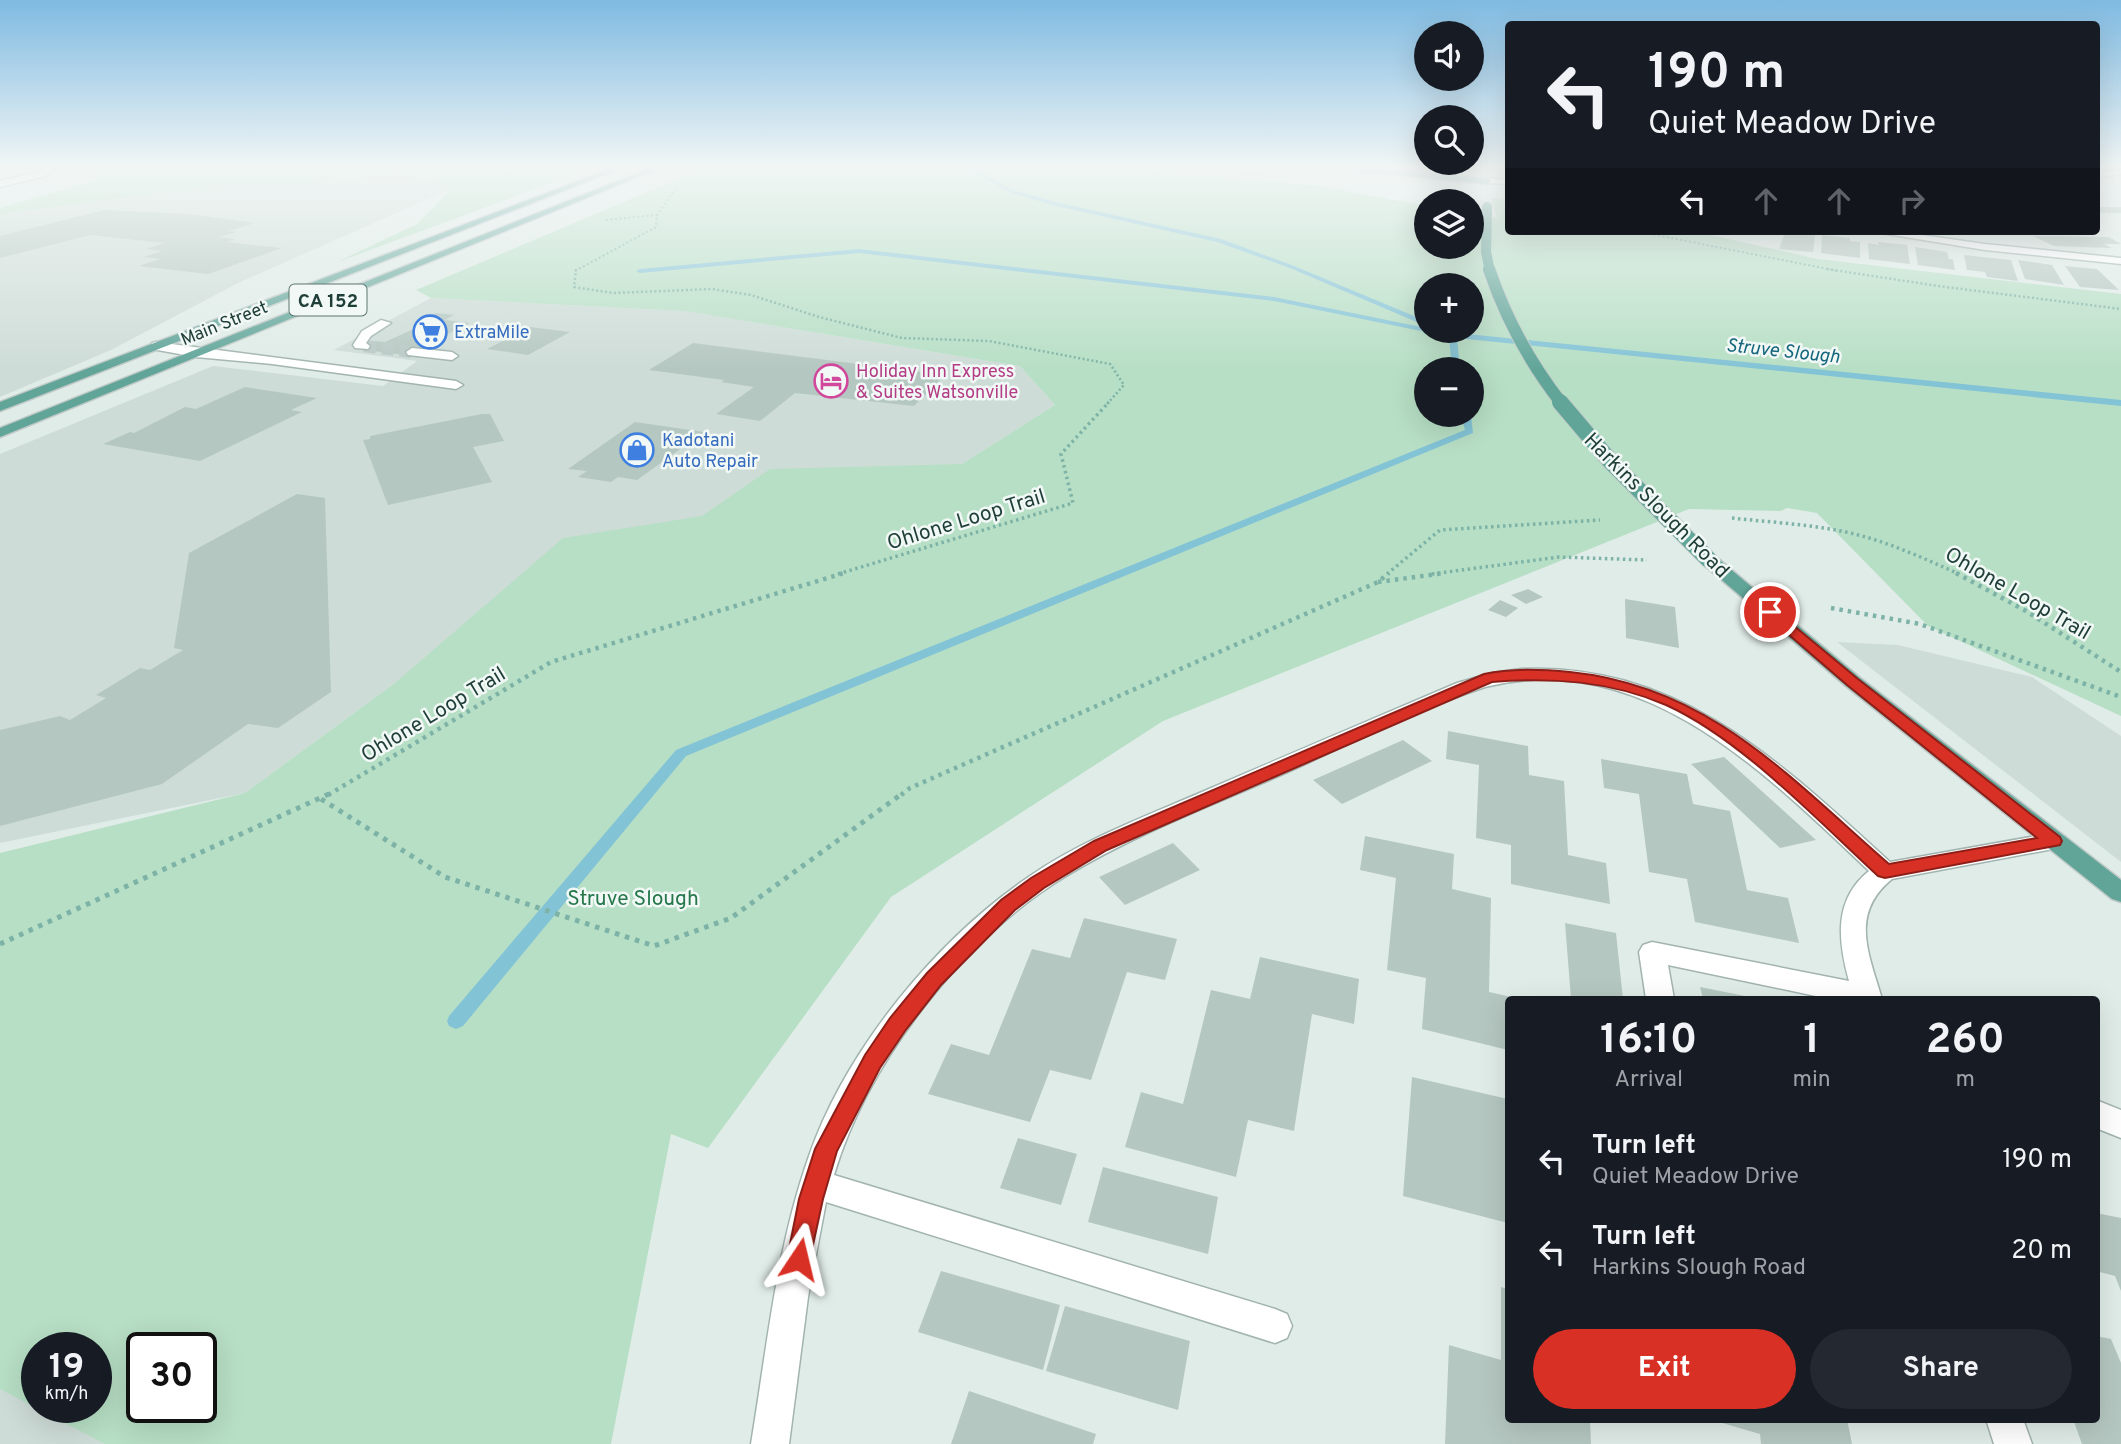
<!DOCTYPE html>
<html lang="en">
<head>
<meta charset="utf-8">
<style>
  body { margin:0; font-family:Overpass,sans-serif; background:#242831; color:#f1f3f6; height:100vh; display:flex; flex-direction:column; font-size:26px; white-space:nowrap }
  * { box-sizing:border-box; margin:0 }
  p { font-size:23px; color:#9ea1a6 }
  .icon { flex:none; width:38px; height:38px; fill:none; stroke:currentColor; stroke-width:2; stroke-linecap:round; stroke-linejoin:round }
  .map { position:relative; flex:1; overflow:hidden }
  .side { position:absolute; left:1505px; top:996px; width:595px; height:427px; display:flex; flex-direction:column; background:#171b24; border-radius:7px; box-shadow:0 7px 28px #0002 }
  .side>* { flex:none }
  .hud { position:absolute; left:1505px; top:21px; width:595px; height:214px; border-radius:7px; box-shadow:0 7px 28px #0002; background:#171b24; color:#f1f3f6; overflow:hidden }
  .fabs { position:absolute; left:1414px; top:21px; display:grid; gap:14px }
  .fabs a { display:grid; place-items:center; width:70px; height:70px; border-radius:50%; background:#171b24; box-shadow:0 7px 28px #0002; font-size:35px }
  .speed { position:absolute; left:21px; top:1332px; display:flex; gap:14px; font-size:35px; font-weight:700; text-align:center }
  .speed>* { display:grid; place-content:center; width:91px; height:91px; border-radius:50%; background:#171b24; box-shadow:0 7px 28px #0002; line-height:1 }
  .speed small { font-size:18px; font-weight:400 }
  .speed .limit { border:4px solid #111; border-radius:10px; background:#fff; color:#111 }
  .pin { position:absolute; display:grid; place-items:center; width:60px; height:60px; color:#fff; margin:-30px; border:4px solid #fff; border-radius:50%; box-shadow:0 2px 7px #0007 }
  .me { position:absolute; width:77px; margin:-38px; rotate:10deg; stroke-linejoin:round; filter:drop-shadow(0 0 5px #0008) }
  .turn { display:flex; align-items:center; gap:24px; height:147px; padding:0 28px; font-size:32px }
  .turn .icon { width:91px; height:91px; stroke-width:2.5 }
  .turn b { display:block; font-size:49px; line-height:60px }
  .lanes { display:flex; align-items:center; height:66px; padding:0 28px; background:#0003; justify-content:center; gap:35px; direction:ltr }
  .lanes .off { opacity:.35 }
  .eta { display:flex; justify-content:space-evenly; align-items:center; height:119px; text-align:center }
  .eta b { font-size:42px; font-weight:700; line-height:49px }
  .button { display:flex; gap:14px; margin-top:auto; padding:14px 28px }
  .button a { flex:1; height:80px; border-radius:42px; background:#d93025; color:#fff; font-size:28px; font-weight:700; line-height:80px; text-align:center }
  .button a+a { background:#242831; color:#f1f3f6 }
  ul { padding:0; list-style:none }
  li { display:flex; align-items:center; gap:21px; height:91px; padding:0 28px }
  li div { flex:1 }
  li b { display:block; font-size:26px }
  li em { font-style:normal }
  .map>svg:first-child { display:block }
  .built { fill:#cedcd7 }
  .green { fill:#b7dfc5; fill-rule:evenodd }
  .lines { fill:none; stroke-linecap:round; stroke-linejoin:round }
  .stream { fill:#83c3d6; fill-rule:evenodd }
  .building { fill:#b5c7c1 }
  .minor-tunnel { stroke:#b9c9c5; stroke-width:12; stroke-dasharray:12 6; stroke-linecap:butt }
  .minor-casing { stroke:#a2b4b0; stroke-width:3 }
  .major-casing { stroke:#c0c9c7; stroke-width:3 }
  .path-far4 { stroke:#7db2a6; stroke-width:2; stroke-dasharray:2 2.5; stroke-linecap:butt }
  .path-far3 { stroke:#7db2a6; stroke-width:2.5; stroke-dasharray:2 2.5; stroke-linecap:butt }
  .path-far2 { stroke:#7db2a6; stroke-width:3.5; stroke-dasharray:2.5 3.5; stroke-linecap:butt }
  .path-far1 { stroke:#7db2a6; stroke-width:4.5; stroke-dasharray:3.5 5; stroke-linecap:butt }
  .path { stroke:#7db2a6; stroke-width:5; stroke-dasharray:4.5 6; stroke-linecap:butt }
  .minor { fill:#fff; fill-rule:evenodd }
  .major { fill:#61a599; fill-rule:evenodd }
  .major-bridge-far2-casing { stroke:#c0c9c7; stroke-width:10; stroke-linecap:butt }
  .major-bridge-far1-casing { stroke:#c0c9c7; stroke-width:14; stroke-linecap:butt }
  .major-bridge-casing { stroke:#c0c9c7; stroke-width:18; stroke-linecap:butt }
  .major-bridge-far2 { stroke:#61a599; stroke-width:10 }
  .major-bridge-far1 { stroke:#61a599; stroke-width:12 }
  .major-bridge { stroke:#61a599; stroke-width:16 }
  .route { fill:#d93025; stroke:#8d1f18; stroke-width:2 }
  .labels { text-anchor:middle; stroke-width:5; stroke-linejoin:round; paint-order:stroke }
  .far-street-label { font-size:18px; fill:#1f3e38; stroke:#f1f8f5 }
  .far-shop-label { font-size:18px; fill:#366cbe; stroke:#f1f8f5; text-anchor:start }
  .far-hotel-label { font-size:18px; fill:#b23c85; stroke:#f1f8f5; text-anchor:start }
  .shield { fill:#f1f8f5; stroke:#5e7671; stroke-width:2 }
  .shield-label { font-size:19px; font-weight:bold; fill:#1f3e38 }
  .far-water-label { font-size:19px; font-style:italic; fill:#14657e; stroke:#f1f8f5 }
  .street-label { font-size:21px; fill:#1f3e38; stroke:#f1f8f5 }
  .park-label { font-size:21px; fill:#26784c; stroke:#f1f8f5 }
</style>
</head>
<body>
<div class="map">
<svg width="2121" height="1444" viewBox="0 0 2121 1444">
  <rect width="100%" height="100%" fill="#e0ece8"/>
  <!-- built -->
  <g class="built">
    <path d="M399 172 453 188 238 283 111 350 0 397V214L229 184H311Z"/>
    <path d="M431 298 684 311 1020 366 1055 405 939 479 395 683 245 793 0 843V454L213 366 383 386 417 361 334 350Z"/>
    <path d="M1837 642 1898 645 2032 677 2121 736V862Z"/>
    <path d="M0 1375 37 1407 121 1444H0Z"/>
  </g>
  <!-- green -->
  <g class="green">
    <path d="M90 168H592L335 263 417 224 452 188 398 172 311 184H229L0 214V208L96 180Z"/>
    <path d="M704 168H1133L1320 186 1426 206V247H1472V214L1497 218 1491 198 1508 199V231H1693L1818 259 2121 294V716L1928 626 1817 513 1787 508 1781 511 1689 509 1163 721 891 897 708 1148 671 1134 611 1444H105L0 1389V853L245 793 395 683 563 538 702 516 770 469 962 464 1055 405 1020 366 684 311 431 298 416 290ZM1426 285H1472V331H1426ZM1426 369H1472V415H1426ZM37 1348H96V1407H37ZM142 1348H201V1407H142Z"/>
  </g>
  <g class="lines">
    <!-- stream -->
    <g class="stream">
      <path d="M966 168H972L1013 190 1055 202 1221 239 1294 266 1426 321V326L1290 268 1217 242 1052 205 1009 192Z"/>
      <path d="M859 249 1274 297 1426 328V331H1429L1426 332 1274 301 859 253 640 273 636 271 640 269Z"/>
      <path d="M1438 331 2121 400V406L1457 338 1460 369H1452L1449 337Z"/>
      <path d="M1461 415H1471L1473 433 686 756 463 1026 456 1029 449 1026 447 1021 449 1016 676 750 1465 430Z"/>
    </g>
  </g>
  <!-- building -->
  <g class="building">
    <path d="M2096 207H2121V213H2103L2096 211Z"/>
    <path d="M104 210 189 214 255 223 228 231 237 232 219 237 235 239 227 242 282 248 208 274 139 266 160 259 144 257 162 251 146 249 165 243 91 235 0 258V236Z"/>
    <path d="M2016 231H2077L2086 235 2021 233Z"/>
    <path d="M1785 233 1815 235 1813 252 1779 249Z"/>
    <path d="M1822 235 1850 238V241L1860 242V258L1821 253Z"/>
    <path d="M2033 236 2109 237 2121 244H2104L2112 248 2054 246Z"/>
    <path d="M1878 242 1907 245 1910 264 1869 259 1868 243 1879 245Z"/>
    <path d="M1915 247 1947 252 1949 259H1953L1955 270 1918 265Z"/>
    <path d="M1964 255 2011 260 2018 281 1987 277 1985 272 1967 270Z"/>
    <path d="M2018 260 2052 265 2064 285 2025 279Z"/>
    <path d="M2065 266 2097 269 2119 290 2080 287Z"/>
    <path d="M436 313 454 315 445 320 470 323 405 355 357 349 375 341 385 342 427 323 419 321Z"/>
    <path d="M530 327 570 332 528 355 487 349Z"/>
    <path d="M693 343 945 375 914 406 795 393 760 421 716 414 754 387 721 382 724 380 649 370Z"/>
    <path d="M245 387 317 398 291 410 302 412 200 461 103 444 130 432 134 433 185 407 196 409Z"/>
    <path d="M482 414H490L504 441 473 447 492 482 388 505 363 440 370 439V436Z"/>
    <path d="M635 422 704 432 637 480 618 477 611 482 578 477 587 471 568 469Z"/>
    <path d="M297 494 325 498 331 692 278 728 248 724 162 784 0 826V730L60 716 70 720 106 698 96 695 140 668 150 670 183 650 174 648 189 553Z"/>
    <path d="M1528 589 1543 597 1526 604 1511 595Z"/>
    <path d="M1625 599 1675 607 1679 648 1626 638Z"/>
    <path d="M1500 600 1518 608 1506 617 1488 610Z"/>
    <path d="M1448 731 1528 746 1529 775 1564 781 1568 855 1606 863 1610 904 1511 884V845L1476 838 1479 765 1446 759Z"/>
    <path d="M1403 740 1432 761 1342 804 1313 780Z"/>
    <path d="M1724 757 1816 840 1780 848 1691 764Z"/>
    <path d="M1601 759 1687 774 1693 804 1730 811 1747 890 1788 898 1799 943 1695 922 1687 879 1649 872 1639 794 1604 788Z"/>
    <path d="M1365 836 1454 854 1452 889 1491 898 1489 992 1516 998 1508 999V1050L1422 1029 1426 978 1387 970 1396 878 1360 870Z"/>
    <path d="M1173 843 1200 870 1125 905 1099 877Z"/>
    <path d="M1084 918 1177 939 1165 980 1127 972 1091 1080 1050 1070 1030 1122 928 1094 951 1044 989 1055 1032 949 1070 958Z"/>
    <path d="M1565 923 1616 933 1623 999H1571Z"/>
    <path d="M1260 957 1359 979 1354 1024 1312 1014 1294 1131 1248 1120 1236 1177 1125 1147 1141 1092 1183 1104 1211 990 1250 999Z"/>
    <path d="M1700 987 1755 998V999H1703Z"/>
    <path d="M1412 1077 1508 1099V1223L1403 1196Z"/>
    <path d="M1018 1138 1077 1154 1061 1205 1000 1188Z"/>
    <path d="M1103 1167 1218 1197 1208 1254 1088 1222Z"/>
    <path d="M2096 1213 2121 1218V1291L2115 1276 2096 1271Z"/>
    <path d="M941 1271 1060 1305 1043 1370 918 1332Z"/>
    <path d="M1501 1287 1508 1289V1419H1590L1591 1444H1445L1449 1345 1501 1360Z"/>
    <path d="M1065 1306 1190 1341 1178 1410 1046 1371Z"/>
    <path d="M2096 1336 2111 1339 2121 1363V1444H2082L2073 1419H2096Z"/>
    <path d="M969 1391 1096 1434 1093 1444H951Z"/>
    <path d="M1847 1419 1852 1444H1761L1760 1434 1712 1420Z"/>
  </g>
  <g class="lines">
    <!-- minor-tunnel -->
    <path class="minor-tunnel" d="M364 346 412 352"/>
    <defs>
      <g id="minor">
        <path d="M46 168H55L46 176 0 187V181L40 172Z"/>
        <path d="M2121 170V174L2096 178V173Z"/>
        <path d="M1487 178 1508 180V184L1484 183Z"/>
        <path d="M1868 231H1893L1985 244 2121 258V264L1985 250Z"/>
        <path d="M381 320 391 323 371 336 366 343 370 346 368 349 355 348 353 345 362 331Z"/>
        <path d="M156 342 456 381 463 385 456 389 272 364 196 357 152 349V343Z"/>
        <path d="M412 348 452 352 458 356 452 360 408 355 406 352Z"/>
        <path d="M1521 669C1679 662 1781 763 1890 862L2053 833 2061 835 2065 841 2061 847 2053 849 1892 879C1849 914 1869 954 1882 999H1830L1668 965 1674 999H1646L1639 952 1643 945 1652 942 1849 981C1838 941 1833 900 1869 871 1766 774 1643 647 1485 687 1416 710 1348 745 1281 775 1209 806 1134 835 1066 876 964 938 868 1061 834 1175L1275 1309 1287 1314 1292 1326 1287 1338 1275 1343 826 1202 808 1297 789 1444H751C767 1348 776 1249 809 1156 846 1049 937 939 1030 876 1082 840 1144 817 1202 792 1287 755 1372 719 1457 683L1492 673Z"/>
        <path d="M2096 1100 2121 1110V1138L2096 1128Z"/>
        <path d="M1986 1419H2023L2032 1444H1994Z"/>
      </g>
      <g id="major">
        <path d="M612 168H622L0 411V402Z"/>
        <path d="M650 168H660L0 437V428Z"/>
        <path d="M1329 168H1356L1487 178 1491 181 1487 184Z"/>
        <path d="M1709 555 1715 556 1860 678 2121 880V902L2112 899 1846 686 1703 564 1700 560Z"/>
      </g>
    </defs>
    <!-- minor casing -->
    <use href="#minor" class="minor-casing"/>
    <!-- major casing -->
    <use href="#major" class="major-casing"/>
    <!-- path-far4 -->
    <g class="path-far4">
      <path d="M1155 168 1257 175 1291 168"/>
      <path d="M683 175 698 168"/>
      <path d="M509 179 515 168"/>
      <path d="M606 220 657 215"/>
      <path d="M1636 231 1838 271"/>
      <path d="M575 271 656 227 657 215 676 188"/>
    </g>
    <!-- path-far3 -->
    <g class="path-far3">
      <path d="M576 269 574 287 613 293 712 289 751 295 819 317 902 338 989 341 1110 364 1124 385 1107 404"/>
      <path d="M1827 269 1938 286 2121 309"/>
    </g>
    <!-- path-far2 -->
    <g class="path-far2">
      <path d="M1732 518C1768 522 1805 524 1841 531 1882 539 1921 557 1959 574"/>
      <path d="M838 574 1073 503 1061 454 1109 402"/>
      <path d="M1387 574 1440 530 1600 520"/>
      <path d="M1432 574 1559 557 1647 560"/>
    </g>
    <!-- path-far1 -->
    <g class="path-far1">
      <path d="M1956 573 2026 611 2121 672"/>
      <path d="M1378 582 1445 573"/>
      <path d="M1831 608 1920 624 2121 697"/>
      <path d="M328 795 551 662 844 573"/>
      <path d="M901 795 910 788 1378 582 1389 573"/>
    </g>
    <!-- path -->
    <g class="path">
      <path d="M321 799 445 877 654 946 731 918 903 793"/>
      <path d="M0 944 331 793"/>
    </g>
    <!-- minor -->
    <use href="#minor" class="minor"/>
    <!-- major -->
    <use href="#major" class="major"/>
    <defs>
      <path id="major-bridge-far2" d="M1487 207 1486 252 1490 271"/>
      <path id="major-bridge-far1" d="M1489 269C1506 319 1529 362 1562 404"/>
      <path id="major-bridge" d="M1560 402 1611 462 1709 560"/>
    </defs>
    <!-- major-bridge-far2 casing -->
    <use href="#major-bridge-far2" class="major-bridge-far2-casing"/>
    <!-- major-bridge-far1 casing -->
    <use href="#major-bridge-far1" class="major-bridge-far1-casing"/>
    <!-- major-bridge casing -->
    <use href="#major-bridge" class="major-bridge-casing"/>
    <!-- major-bridge-far2 -->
    <use href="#major-bridge-far2" class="major-bridge-far2"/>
    <!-- major-bridge-far1 -->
    <use href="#major-bridge-far1" class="major-bridge-far1"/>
    <!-- major-bridge -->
    <use href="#major-bridge" class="major-bridge"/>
  </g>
  <!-- sky -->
  <linearGradient id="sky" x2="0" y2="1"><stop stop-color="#7fbae1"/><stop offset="0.45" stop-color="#f1f6f5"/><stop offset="1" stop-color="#f1f6f5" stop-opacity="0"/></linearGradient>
  <rect width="2121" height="370" fill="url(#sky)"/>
  <!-- route -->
  <path class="route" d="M1770 608 1775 610 1858 679 2060 837 2062 841 2060 845 1885 878 1878 876C1817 820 1741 739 1666 705 1610 681 1552 677 1492 682L1107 850 1044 888 1015 910 941 985 905 1031 880 1068 837 1151 823 1199 808 1268 799 1271 790 1268 787 1259 799 1199 815 1149 865 1055 890 1018 927 973 1001 900 1031 878 1094 841 1484 674C1512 668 1542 669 1570 672 1709 686 1789 777 1889 864L2037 838 1847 685 1766 615 1763 612Z"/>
  <!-- icons -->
  <defs>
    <symbol id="supermarket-ring" viewBox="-11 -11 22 22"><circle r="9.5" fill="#f1f8f5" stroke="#3f7fe0" stroke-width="1.5"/><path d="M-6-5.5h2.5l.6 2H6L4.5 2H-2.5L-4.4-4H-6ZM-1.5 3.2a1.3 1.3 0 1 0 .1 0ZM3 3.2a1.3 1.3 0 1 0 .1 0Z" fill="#3f7fe0"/></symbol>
    <symbol id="hotel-ring" viewBox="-11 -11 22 22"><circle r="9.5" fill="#f1f8f5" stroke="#d1479c" stroke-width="1.5"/><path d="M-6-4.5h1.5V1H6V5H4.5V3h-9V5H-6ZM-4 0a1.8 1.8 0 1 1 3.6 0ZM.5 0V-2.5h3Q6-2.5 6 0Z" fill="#d1479c"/></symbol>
    <symbol id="shop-ring" viewBox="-11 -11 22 22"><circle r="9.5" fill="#f1f8f5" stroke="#3f7fe0" stroke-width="1.5"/><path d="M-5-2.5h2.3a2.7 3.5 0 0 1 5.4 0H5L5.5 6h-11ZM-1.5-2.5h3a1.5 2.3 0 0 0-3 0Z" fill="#3f7fe0"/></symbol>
  </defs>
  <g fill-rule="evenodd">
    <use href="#supermarket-ring" x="411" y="313" width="38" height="38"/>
    <use href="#hotel-ring" x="812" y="362" width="38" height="38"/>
    <use href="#shop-ring" x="618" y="431" width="38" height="38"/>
  </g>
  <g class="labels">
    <!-- far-street labels -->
    <g class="far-street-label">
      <text transform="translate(224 323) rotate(-22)" y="6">Main Street</text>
    </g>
    <!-- far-shop labels -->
    <g class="far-shop-label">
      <text x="454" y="338">ExtraMile</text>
      <text x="662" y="446">Kadotani<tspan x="662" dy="21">Auto Repair</tspan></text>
    </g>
    <!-- far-hotel labels -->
    <g class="far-hotel-label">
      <text x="856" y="377">Holiday Inn Express<tspan x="856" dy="21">&amp; Suites Watsonville</tspan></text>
    </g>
    <!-- shield labels -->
    <rect class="shield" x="289.5" y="284.5" width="77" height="31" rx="5"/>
    <g class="shield-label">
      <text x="328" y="307">CA 152</text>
    </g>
    <!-- far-water labels -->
    <g class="far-water-label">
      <text transform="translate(1783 350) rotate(6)" y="7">Struve Slough</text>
    </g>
    <!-- street labels -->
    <g class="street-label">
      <text transform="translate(1657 505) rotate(45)" y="7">Harkins Slough Road</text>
      <text transform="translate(966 519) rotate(-17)" y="7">Ohlone Loop Trail</text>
      <text transform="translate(2018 593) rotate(30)" y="7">Ohlone Loop Trail</text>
      <text transform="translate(433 714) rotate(-31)" y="7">Ohlone Loop Trail</text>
    </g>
    <!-- park labels -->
    <g class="park-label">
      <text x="633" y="905">Struve Slough</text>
    </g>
  </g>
</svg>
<div class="fabs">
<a><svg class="icon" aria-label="sound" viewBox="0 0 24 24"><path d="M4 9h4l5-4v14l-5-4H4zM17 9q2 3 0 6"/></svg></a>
<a><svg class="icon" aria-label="search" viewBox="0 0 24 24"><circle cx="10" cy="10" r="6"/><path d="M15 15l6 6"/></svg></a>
<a><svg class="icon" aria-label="layers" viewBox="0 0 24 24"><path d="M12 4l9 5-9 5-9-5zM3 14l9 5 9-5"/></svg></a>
<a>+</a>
<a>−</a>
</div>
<div class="speed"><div>19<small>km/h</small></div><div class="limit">30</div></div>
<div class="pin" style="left:1770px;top:612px;background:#d93025"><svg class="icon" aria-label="arrive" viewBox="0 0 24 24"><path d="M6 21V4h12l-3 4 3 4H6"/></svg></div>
<svg class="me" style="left:799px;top:1259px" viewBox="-20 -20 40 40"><path d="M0-17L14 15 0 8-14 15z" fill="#d93025" stroke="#fff" stroke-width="4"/></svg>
<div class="hud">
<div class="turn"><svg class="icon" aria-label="left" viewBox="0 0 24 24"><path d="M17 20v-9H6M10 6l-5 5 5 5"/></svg><div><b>190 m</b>Quiet Meadow Drive</div></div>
<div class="lanes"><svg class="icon" aria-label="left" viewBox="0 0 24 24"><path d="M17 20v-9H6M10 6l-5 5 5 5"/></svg><svg class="icon off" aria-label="ahead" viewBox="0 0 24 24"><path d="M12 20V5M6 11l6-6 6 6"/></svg><svg class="icon off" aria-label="ahead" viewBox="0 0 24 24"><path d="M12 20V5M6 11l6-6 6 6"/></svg><svg class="icon off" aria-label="right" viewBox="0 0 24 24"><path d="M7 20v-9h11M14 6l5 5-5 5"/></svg></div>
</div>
<section class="side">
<div class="eta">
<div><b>16:10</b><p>Arrival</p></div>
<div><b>1</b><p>min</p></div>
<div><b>260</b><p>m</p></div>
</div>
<ul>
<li><svg class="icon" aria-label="left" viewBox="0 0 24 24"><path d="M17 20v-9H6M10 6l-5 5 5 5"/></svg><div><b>Turn left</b><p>Quiet Meadow Drive</p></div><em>190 m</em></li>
<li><svg class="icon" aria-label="left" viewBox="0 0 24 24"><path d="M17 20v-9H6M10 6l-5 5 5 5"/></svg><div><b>Turn left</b><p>Harkins Slough Road</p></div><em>20 m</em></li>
</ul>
<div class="button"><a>Exit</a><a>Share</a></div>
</section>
</div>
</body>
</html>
